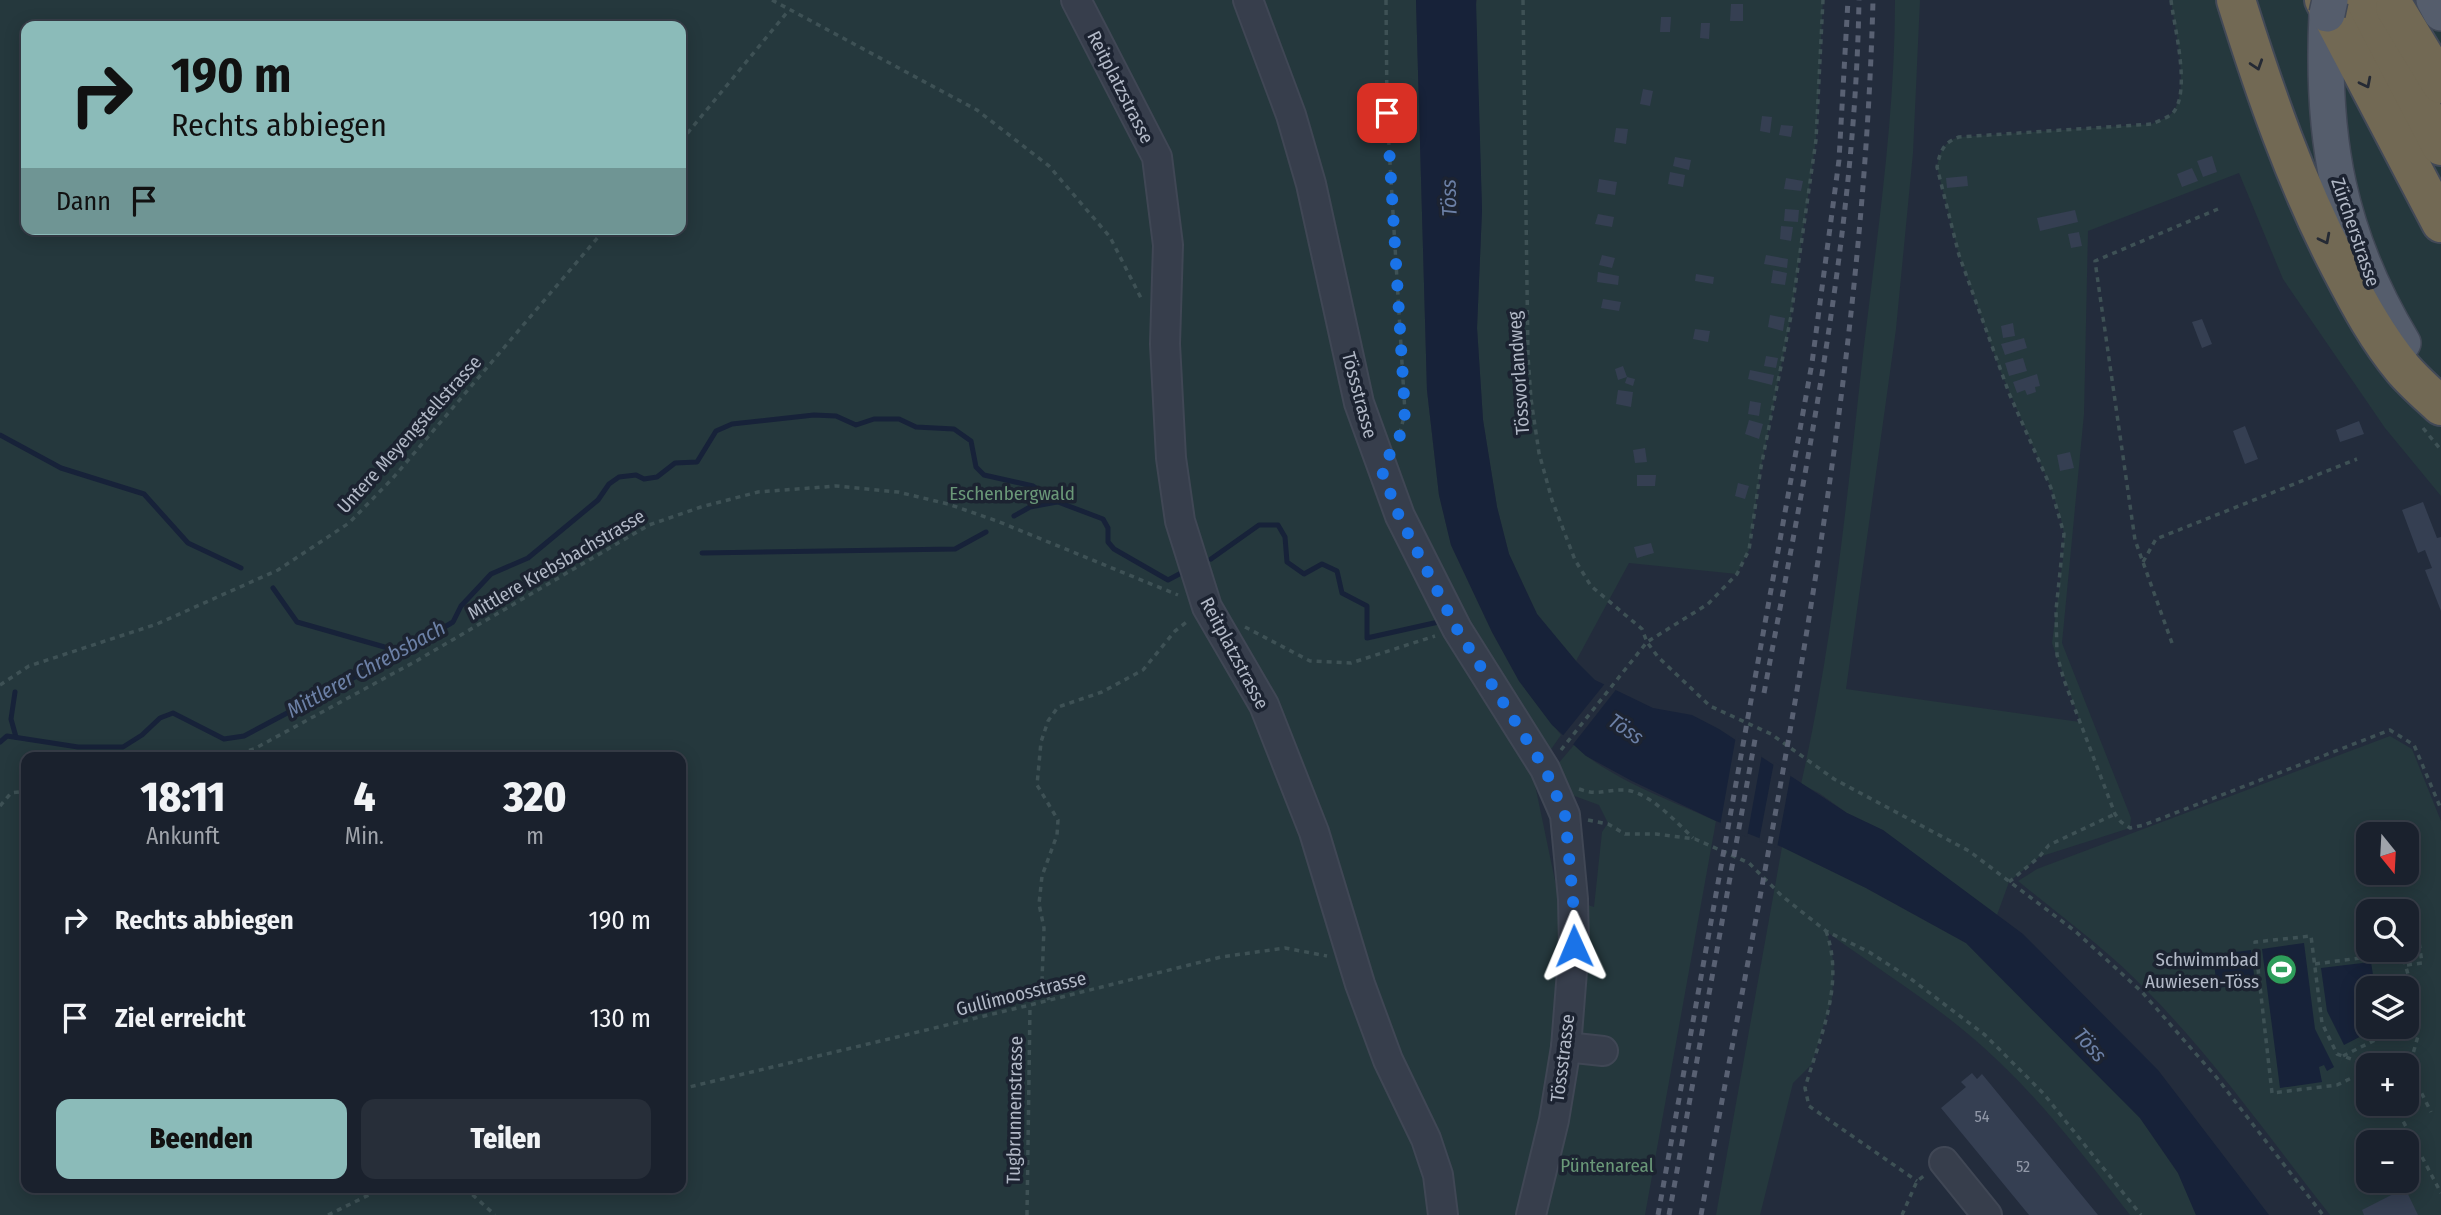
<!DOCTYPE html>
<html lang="de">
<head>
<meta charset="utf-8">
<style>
  body { margin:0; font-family:"Fira Sans Condensed",sans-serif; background:#272e39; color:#f1f3f6; height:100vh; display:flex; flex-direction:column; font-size:26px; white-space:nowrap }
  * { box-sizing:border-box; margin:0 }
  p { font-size:23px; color:#9fa3aa }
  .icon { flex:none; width:38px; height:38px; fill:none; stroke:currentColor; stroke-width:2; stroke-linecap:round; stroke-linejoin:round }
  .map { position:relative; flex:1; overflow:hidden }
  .drawer { position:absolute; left:21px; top:752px; width:665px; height:441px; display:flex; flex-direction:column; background:#1a212d; border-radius:14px; box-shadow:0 4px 18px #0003,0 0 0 2px #383e49 }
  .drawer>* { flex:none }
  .hud { position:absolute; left:21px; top:21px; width:665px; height:214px; border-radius:14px; box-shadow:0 4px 18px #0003,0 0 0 2px #383e49; background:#8bbbb9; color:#111; overflow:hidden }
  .needle { width:46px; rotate:162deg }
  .buttons { position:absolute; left:2356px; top:822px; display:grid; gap:14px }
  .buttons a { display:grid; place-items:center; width:63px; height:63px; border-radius:14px; background:#1a212d; box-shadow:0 4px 18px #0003,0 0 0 2px #383e49; font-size:35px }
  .pin { position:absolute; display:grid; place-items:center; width:60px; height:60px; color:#fff; margin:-30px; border-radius:14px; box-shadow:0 4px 10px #0006 }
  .me { position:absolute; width:77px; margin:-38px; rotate:359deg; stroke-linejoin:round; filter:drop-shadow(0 0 5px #0008) }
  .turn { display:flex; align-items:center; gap:24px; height:147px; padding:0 35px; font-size:32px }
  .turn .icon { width:91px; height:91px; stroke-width:2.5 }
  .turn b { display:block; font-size:49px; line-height:60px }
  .then { display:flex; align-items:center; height:66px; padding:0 35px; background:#0003; gap:14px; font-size:26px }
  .eta { display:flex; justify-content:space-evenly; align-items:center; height:119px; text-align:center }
  .eta b { font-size:42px; font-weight:800; line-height:49px }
  .cta { display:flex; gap:14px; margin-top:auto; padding:14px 35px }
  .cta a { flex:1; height:80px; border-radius:14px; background:#8bbbb9; color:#111; font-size:28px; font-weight:800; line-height:80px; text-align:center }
  .cta a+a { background:#272e39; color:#f1f3f6 }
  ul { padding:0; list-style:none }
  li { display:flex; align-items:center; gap:21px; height:98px; padding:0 35px }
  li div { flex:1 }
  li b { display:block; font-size:26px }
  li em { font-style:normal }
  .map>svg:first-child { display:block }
  .green { fill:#25383d; fill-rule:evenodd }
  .water { fill:#172239 }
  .pier { fill:#232c3c }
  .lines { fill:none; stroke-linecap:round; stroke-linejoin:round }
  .stream { stroke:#172239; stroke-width:5 }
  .building { fill:#353f52 }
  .minor-casing { stroke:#404755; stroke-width:32 }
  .major-casing { stroke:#404755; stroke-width:38 }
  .highway-casing { stroke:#424957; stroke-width:42 }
  .path { stroke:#3e5155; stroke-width:3.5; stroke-dasharray:5 5; stroke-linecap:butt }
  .minor { stroke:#373e4c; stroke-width:28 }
  .major { stroke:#555d6c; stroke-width:35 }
  .highway { stroke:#726954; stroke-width:38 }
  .rail { stroke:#596173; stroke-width:5; stroke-dasharray:7 7; stroke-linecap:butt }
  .major-bridge-casing { stroke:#404755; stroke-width:38; stroke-linecap:butt }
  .major-bridge { stroke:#555d6c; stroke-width:35 }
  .oneway { stroke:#252a34 }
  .route { stroke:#1a73e8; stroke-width:12; stroke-dasharray:0 21.6 }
  .labels { text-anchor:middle; stroke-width:7; stroke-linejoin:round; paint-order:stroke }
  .number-label { font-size:16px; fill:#9198a8 }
  .street-label { font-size:19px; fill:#b2b9c7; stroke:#1c2331 }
  .park-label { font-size:19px; fill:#6a9878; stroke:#1c2331 }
  .poi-label { font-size:19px; fill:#b2b9c7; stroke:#1c2331; text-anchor:end }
  .water-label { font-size:21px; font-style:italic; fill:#6c80a6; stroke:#1c2331 }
</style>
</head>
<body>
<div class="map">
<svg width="2441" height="1215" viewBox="0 0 2441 1215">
  <rect width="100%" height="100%" fill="#232c3c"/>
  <!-- green -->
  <g class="green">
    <path d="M0 0H1416L1427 390 1439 495 1451 545 1492 632 1519 681 1561 735 1533 775 1558 895 1594 907 1602 832 1608 823 1599 805 1561 791 1557 765 1574 745C1608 778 1672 801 1716 821L1645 1215H0ZM26 26H681V229H26ZM26 758H681V1188H26Z"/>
    <path d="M1477 0H1823L1816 140 1791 316 1761 467 1749 550 1737 574 1629 563 1576 661 1537 614 1509 554 1497 507 1483 420 1477 328 1482 210 1475 8Z"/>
    <path d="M1895 0H1920L1913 153 1896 329 1846 689 2080 722 2052 643 2063 558 2064 534 2061 519 2051 488 2000 370 1959 255 1937 167C1940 151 1944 142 1959 137L2152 124C2158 121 2167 118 2171 114 2192 93 2174 27 2171 0H2441V496L2385 428 2283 279 2239 173 2088 231 2084 414 2062 643 2131 818 2130 828 2039 857 2009 882 1997 915 1882 830 1847 813 1819 793 1801 784C1833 643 1847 498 1863 354 1877 236 1895 119 1895 0Z"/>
    <path d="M2390 736 2412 749 2441 821V1215H2330C2271 1140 2215 1060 2148 992 2109 951 2062 917 2018 881L2037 869ZM2368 835H2406V873H2368ZM2368 912H2406V950H2368ZM2368 989H2406V1027H2368ZM2368 1066H2406V1104H2368ZM2368 1143H2406V1181H2368Z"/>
    <path d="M1782 847 1866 888 1966 943 2140 1118 2178 1173 2196 1215H2130C2084 1156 2038 1096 1982 1046 1934 1003 1879 970 1827 932L1834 964 1832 998 1812 1064 1793 1083 1760 1215H1716Z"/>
  </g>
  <!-- water -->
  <g class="water">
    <path d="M1416 0H1476L1482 210 1477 328 1483 420 1497 507 1509 554 1537 614 1576 661 1595 680 1653 708 1692 715 1719 729 1847 813 1883 830 2023 934 2158 1070 2269 1215H2196L2178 1173 2140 1118 1966 943 1866 888 1782 847 1716 821 1632 781 1586 756 1552 725 1519 681 1492 632 1451 545 1439 495 1427 390Z"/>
    <path d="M2304 943 2315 1029 2334 1067 2327 1071 2324 1065 2319 1067 2322 1082 2280 1088 2262 949Z"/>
    <path d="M2251 950 2255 983 2217 988 2213 955Z"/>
    <path d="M2371 962 2373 975 2361 982V984L2382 982 2383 989H2368V1027H2379L2344 1045 2327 1011 2321 968Z"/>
  </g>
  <!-- pier -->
  <g class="pier">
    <path d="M1607 681 1618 687 1571 747 1561 738Z"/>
    <path d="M1736 736 1762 754 1747 837 1720 826Z"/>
    <path d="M1774 762 1791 773 1777 848 1759 841Z"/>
  </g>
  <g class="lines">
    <!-- stream -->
    <g class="stream">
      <path d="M0 435 61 468 144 494 188 543 241 568"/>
      <path d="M1014 516 1030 507 1057 502"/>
      <path d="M702 553 955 549 986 532"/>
      <path d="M1211 559 1259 525H1278L1285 537 1287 562 1304 574 1322 564 1337 571 1342 593 1367 606V638L1443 621"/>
      <path d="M273 588 297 622 402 652"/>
      <path d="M15 692 11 719 16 737"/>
      <path d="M0 742 7 736 78 747H123L142 735 160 718 173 713 224 739 244 736 402 652 453 622 461 606 491 574 528 558 598 500 609 484 619 477 636 475 644 479 657 477 675 463 697 462 716 431 732 424 814 415 836 416 856 425 874 419H899L916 427 954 429 971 441 976 467 984 475 1033 486 1058 502 1103 519 1108 528V542L1114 549 1168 580 1185 571"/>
    </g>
  </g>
  <!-- building -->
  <g class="building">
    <path d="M1731 4H1743V21H1730Z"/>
    <path d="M1661 17H1671L1670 32H1660Z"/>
    <path d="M1701 23H1710L1709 39 1700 38Z"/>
    <path d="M1643 89 1653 91 1650 106 1640 104Z"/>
    <path d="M1762 116 1772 117 1770 133 1760 131Z"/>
    <path d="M1781 125 1793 126 1791 137 1779 135Z"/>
    <path d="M1616 128 1628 129 1626 144 1614 142Z"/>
    <path d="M2212 156 2217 172 2203 177 2197 161Z"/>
    <path d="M1675 157 1691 160 1689 170 1673 166Z"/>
    <path d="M2192 168 2198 181 2182 187 2177 174Z"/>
    <path d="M1670 172 1685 175 1683 187 1668 184Z"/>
    <path d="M1967 176 1968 186 1947 188 1946 178Z"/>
    <path d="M1786 178 1803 181 1801 191 1784 189Z"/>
    <path d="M1599 179 1617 182 1615 195 1597 192Z"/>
    <path d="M1785 209 1799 210 1798 222 1784 221Z"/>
    <path d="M2075 210 2078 222 2040 231 2037 218Z"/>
    <path d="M1598 214 1614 217 1612 227 1595 224Z"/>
    <path d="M1781 226 1793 227 1791 241 1780 239Z"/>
    <path d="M2079 232 2082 246 2071 248 2068 234Z"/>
    <path d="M1602 255 1615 258 1612 268 1599 265Z"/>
    <path d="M1766 255 1788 259 1787 268 1764 264Z"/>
    <path d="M1773 270 1787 273 1785 285 1771 283Z"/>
    <path d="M1598 272 1619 276 1618 285 1597 282Z"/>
    <path d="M1696 274 1714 277 1713 284 1695 281Z"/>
    <path d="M1603 299 1621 302 1619 311 1601 308Z"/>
    <path d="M1770 315 1785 318 1783 331 1768 327Z"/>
    <path d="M2202 319 2212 344 2202 348 2192 322Z"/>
    <path d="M2013 323 2015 336 2003 338 2001 326Z"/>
    <path d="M1695 329 1710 331 1708 342 1693 339Z"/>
    <path d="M2024 338 2027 348 2005 355 2001 344Z"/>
    <path d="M1766 356 1778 358 1776 368 1764 366Z"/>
    <path d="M2023 358 2027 371 2009 376 2005 363Z"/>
    <path d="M1623 366 1627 377 1635 379 1633 386 1625 383 1627 377 1618 380 1615 369Z"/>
    <path d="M1750 370 1774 375 1772 385 1748 379Z"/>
    <path d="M2037 374 2040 386 2035 387 2036 392 2027 395 2025 390 2017 393 2013 382Z"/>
    <path d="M1618 390 1633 392 1631 407 1616 404Z"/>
    <path d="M1750 401 1761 403 1759 416 1748 414Z"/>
    <path d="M1749 420 1763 424 1759 439 1745 434Z"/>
    <path d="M2359 421 2364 434 2340 442 2336 430Z"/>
    <path d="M2245 426 2258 459 2245 464 2233 431Z"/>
    <path d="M1645 448 1647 462 1635 463 1633 450Z"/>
    <path d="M2070 452 2074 468 2060 471 2057 455Z"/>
    <path d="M1637 475H1656L1655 486H1637Z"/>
    <path d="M1738 483 1749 486 1745 499 1735 496Z"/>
    <path d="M2423 502 2437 538 2441 537V611L2425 570 2432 568 2425 550 2418 553 2402 510Z"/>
    <path d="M1651 543 1654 553 1637 558 1634 547Z"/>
    <path d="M1972 1073 1977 1079 1982 1074 2098 1215H2029L1941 1108 1966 1087 1961 1082Z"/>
    <path d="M2405 1188 2418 1215H2364L2362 1210Z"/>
  </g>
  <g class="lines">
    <defs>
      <g id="minor">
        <path d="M1076 0 1157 157 1168 245 1165 344 1171 458 1180 521 1207 607 1264 705 1314 832 1360 984 1388 1060 1426 1139 1438 1175 1443 1215"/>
        <path d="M1248 0 1291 115 1311 184 1359 403 1400 516 1457 629 1545 769 1565 815 1573 899 1574 946 1566 1047 1554 1120 1531 1215"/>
        <path d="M1566 1047 1603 1051"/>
        <path d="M1944 1162 1987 1215"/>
      </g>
      <g id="major">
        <path d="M2434 0 2441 13"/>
        <path d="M2327 14C2321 138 2338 235 2403 343"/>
      </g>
      <g id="highway">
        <path d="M2236 0C2265 93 2296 183 2341 269 2359 304 2378 339 2403 369 2414 382 2428 394 2441 406"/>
        <path d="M2324 0 2441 223"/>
        <path d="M2365 0 2441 146"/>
        <path d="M2395 8 2441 84"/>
      </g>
    </defs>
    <!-- minor casing -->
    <use href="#minor" class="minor-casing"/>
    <!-- major casing -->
    <use href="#major" class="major-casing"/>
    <!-- highway casing -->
    <use href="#highway" class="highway-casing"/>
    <!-- path -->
    <g class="path">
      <path d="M772 0 977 110 1049 166 1110 237 1142 300"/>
      <path d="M1386 0 1387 113 1405 413 1398 440"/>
      <path d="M1523 0 1528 356 1531 399 1539 453 1552 500 1575 560 1591 586 1642 629 1647 642 1658 657 1710 706 1771 734 1834 779 1969 851 2075 931 2142 992 2217 1078 2323 1215"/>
      <path d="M2171 0C2174 27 2192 93 2172 114 2167 118 2158 121 2152 124L1959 137C1944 142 1940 151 1937 167L1959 255 2009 393 2051 488 2064 534 2056 610 2057 655 2064 680 2115 814 2121 822 2130 828 2144 825 2390 730 2414 745 2441 809"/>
      <path d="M681 141 789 10"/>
      <path d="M2423 428 2441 450"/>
      <path d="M2143 562 2156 539 2357 459"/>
      <path d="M1245 627 1310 661 1351 663 1435 636"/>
      <path d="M2172 643 2135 540 2095 261 2218 209"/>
      <path d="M0 685 29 666 157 624 278 570 349 523 393 478 605 229"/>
      <path d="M1561 750 1647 642 1708 604 1737 574 1749 550 1761 467 1791 316 1816 140 1823 0"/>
      <path d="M220 758 254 749 418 660 649 525 701 507 758 492 836 486 898 492 948 504 997 521 1178 595"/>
      <path d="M1579 789C1599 796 1602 790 1622 790 1647 789 1676 822 1693 838"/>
      <path d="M0 806 11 793 26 791"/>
      <path d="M1588 820 1608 824 1625 834H1656L1695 839 1749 863 1782 896 1826 931 1869 952 1911 979 1985 1035 2043 1093 2141 1215"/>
      <path d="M2009 882 2039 857 2049 845 2115 814"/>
      <path d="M1826 931C1845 985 1820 1036 1805 1088L1809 1106 1917 1181"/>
      <path d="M2315 964 2390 954 2404 960 2413 992 2418 1036 2409 1068 2431 1112"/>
      <path d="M2407 965 2422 963 2419 942"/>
      <path d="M1049 1000 1042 980 1044 928 1039 904 1042 876 1057 835 1058 820 1037 785 1041 742 1048 721 1058 707 1102 692 1143 670 1175 631 1188 621"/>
      <path d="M2406 1025 2408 1024"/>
      <path d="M2343 1056 2401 1027"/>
      <path d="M2368 1070 2337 1085 2272 1093 2255 942 2311 936 2322 1023 2337 1054 2371 1066"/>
      <path d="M681 1089 1030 1005 1221 957 1285 948 1327 956"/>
      <path d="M2394 1104 2441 1193"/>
      <path d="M465 1188 495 1215"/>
      <path d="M328 1215 383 1188"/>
      <path d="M1027 1215 1030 1005"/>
      <path d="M1902 1215 1917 1181 1925 1175"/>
    </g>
    <!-- minor -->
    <use href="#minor" class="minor"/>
    <!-- major -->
    <use href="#major" class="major"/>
    <!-- highway -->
    <use href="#highway" class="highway"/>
    <!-- rail -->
    <g class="rail">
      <path d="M1764 693C1807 464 1855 233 1859 0"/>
      <path d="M1658 1215 1812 363 1839 160 1848 0"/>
      <path d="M1669 1215 1756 734"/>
      <path d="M1701 1215C1774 812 1862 410 1873 0"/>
    </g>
    <defs>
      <path id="major-bridge" d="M2327 14 2330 0"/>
    </defs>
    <!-- major-bridge casing -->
    <use href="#major-bridge" class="major-bridge-casing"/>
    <!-- major-bridge -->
    <use href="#major-bridge" class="major-bridge"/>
  </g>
  <!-- one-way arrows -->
  <defs><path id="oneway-chevron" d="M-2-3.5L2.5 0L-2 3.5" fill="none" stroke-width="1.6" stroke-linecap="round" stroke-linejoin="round" transform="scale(1.75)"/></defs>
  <g class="oneway">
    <use href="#oneway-chevron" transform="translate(2257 65) rotate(72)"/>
    <use href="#oneway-chevron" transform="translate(2366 83) rotate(63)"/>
    <use href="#oneway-chevron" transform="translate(2325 239) rotate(63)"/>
  </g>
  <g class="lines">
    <!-- route -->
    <path class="route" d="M1387 113 1405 413 1399 439 1381 469 1399 516 1457 629 1545 769 1565 815 1573 899 1574 946"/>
  </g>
  <!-- icons -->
  <defs>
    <symbol id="stadium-disc" viewBox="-11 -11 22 22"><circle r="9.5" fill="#2e9e5b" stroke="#1c2331"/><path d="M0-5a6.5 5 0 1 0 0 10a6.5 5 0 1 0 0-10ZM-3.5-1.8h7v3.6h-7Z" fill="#fff"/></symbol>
  </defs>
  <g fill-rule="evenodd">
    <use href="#stadium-disc" x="2264" y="952" width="35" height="35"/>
  </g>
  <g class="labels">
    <!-- number labels -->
    <g class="number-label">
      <text x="1982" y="1122">54</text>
      <text x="2023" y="1172">52</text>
    </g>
    <!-- street labels -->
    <g class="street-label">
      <text transform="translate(1121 87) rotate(63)" y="7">Reitplatzstrasse</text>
      <text transform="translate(2356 232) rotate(71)" y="7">Zürcherstrasse</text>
      <text transform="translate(1518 373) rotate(-94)" y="7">Tössvorlandweg</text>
      <text transform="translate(1360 395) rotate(75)" y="7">Tössstrasse</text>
      <text transform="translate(409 434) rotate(-48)" y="7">Untere Meyengstellstrasse</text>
      <text transform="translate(556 564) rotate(-30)" y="7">Mittlere Krebsbachstrasse</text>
      <text transform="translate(1235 653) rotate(62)" y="7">Reitplatzstrasse</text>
      <text transform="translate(1021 993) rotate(-14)" y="7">Gullimoosstrasse</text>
      <text transform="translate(1562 1058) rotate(-83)" y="7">Tössstrasse</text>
      <text transform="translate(1014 1110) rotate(-89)" y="7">Tugbrunnenstrasse</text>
    </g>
    <!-- park labels -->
    <g class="park-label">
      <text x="1012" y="500">Eschenbergwald</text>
      <text x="1607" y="1172">Püntenareal</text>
    </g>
    <!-- poi labels -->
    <g class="poi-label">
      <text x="2259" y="966">Schwimmbad<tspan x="2259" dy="22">Auwiesen-Töss</tspan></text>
    </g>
    <!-- water labels -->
    <g class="water-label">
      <text transform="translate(1449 198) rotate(-92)" y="7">Töss</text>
      <text transform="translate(366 669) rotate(-29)" y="7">Mittlerer Chrebsbach</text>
      <text transform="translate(1626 729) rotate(34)" y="7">Töss</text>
      <text transform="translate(2090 1045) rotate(48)" y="7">Töss</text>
    </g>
  </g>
</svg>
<div class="buttons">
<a><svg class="needle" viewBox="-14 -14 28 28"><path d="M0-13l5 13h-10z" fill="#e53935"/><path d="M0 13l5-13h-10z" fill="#9fa3aa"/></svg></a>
<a><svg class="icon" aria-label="search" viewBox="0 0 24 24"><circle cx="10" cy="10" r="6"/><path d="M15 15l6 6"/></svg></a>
<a><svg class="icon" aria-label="layers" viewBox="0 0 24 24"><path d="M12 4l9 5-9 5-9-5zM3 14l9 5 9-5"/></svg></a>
<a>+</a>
<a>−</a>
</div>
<div class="pin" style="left:1387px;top:113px;background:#d93025"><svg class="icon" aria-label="arrive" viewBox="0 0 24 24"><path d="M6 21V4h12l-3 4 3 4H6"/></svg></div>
<svg class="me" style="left:1574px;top:946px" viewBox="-20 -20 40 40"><path d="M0-17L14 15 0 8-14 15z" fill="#1a73e8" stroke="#fff" stroke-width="4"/></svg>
<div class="hud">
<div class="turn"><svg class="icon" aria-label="right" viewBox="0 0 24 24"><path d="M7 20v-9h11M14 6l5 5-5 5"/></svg><div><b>190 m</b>Rechts abbiegen</div></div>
<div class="then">Dann<svg class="icon" aria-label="arrive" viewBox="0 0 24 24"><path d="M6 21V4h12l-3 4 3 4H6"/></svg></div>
</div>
<section class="drawer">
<div class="eta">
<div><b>18:11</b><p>Ankunft</p></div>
<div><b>4</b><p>Min.</p></div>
<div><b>320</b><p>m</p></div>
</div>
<ul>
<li><svg class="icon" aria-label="right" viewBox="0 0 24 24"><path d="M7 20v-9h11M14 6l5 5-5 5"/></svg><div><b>Rechts abbiegen</b></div><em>190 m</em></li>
<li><svg class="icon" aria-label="arrive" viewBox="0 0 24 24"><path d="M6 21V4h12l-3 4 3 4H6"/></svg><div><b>Ziel erreicht</b></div><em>130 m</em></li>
</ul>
<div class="cta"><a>Beenden</a><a>Teilen</a></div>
</section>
</div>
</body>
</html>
